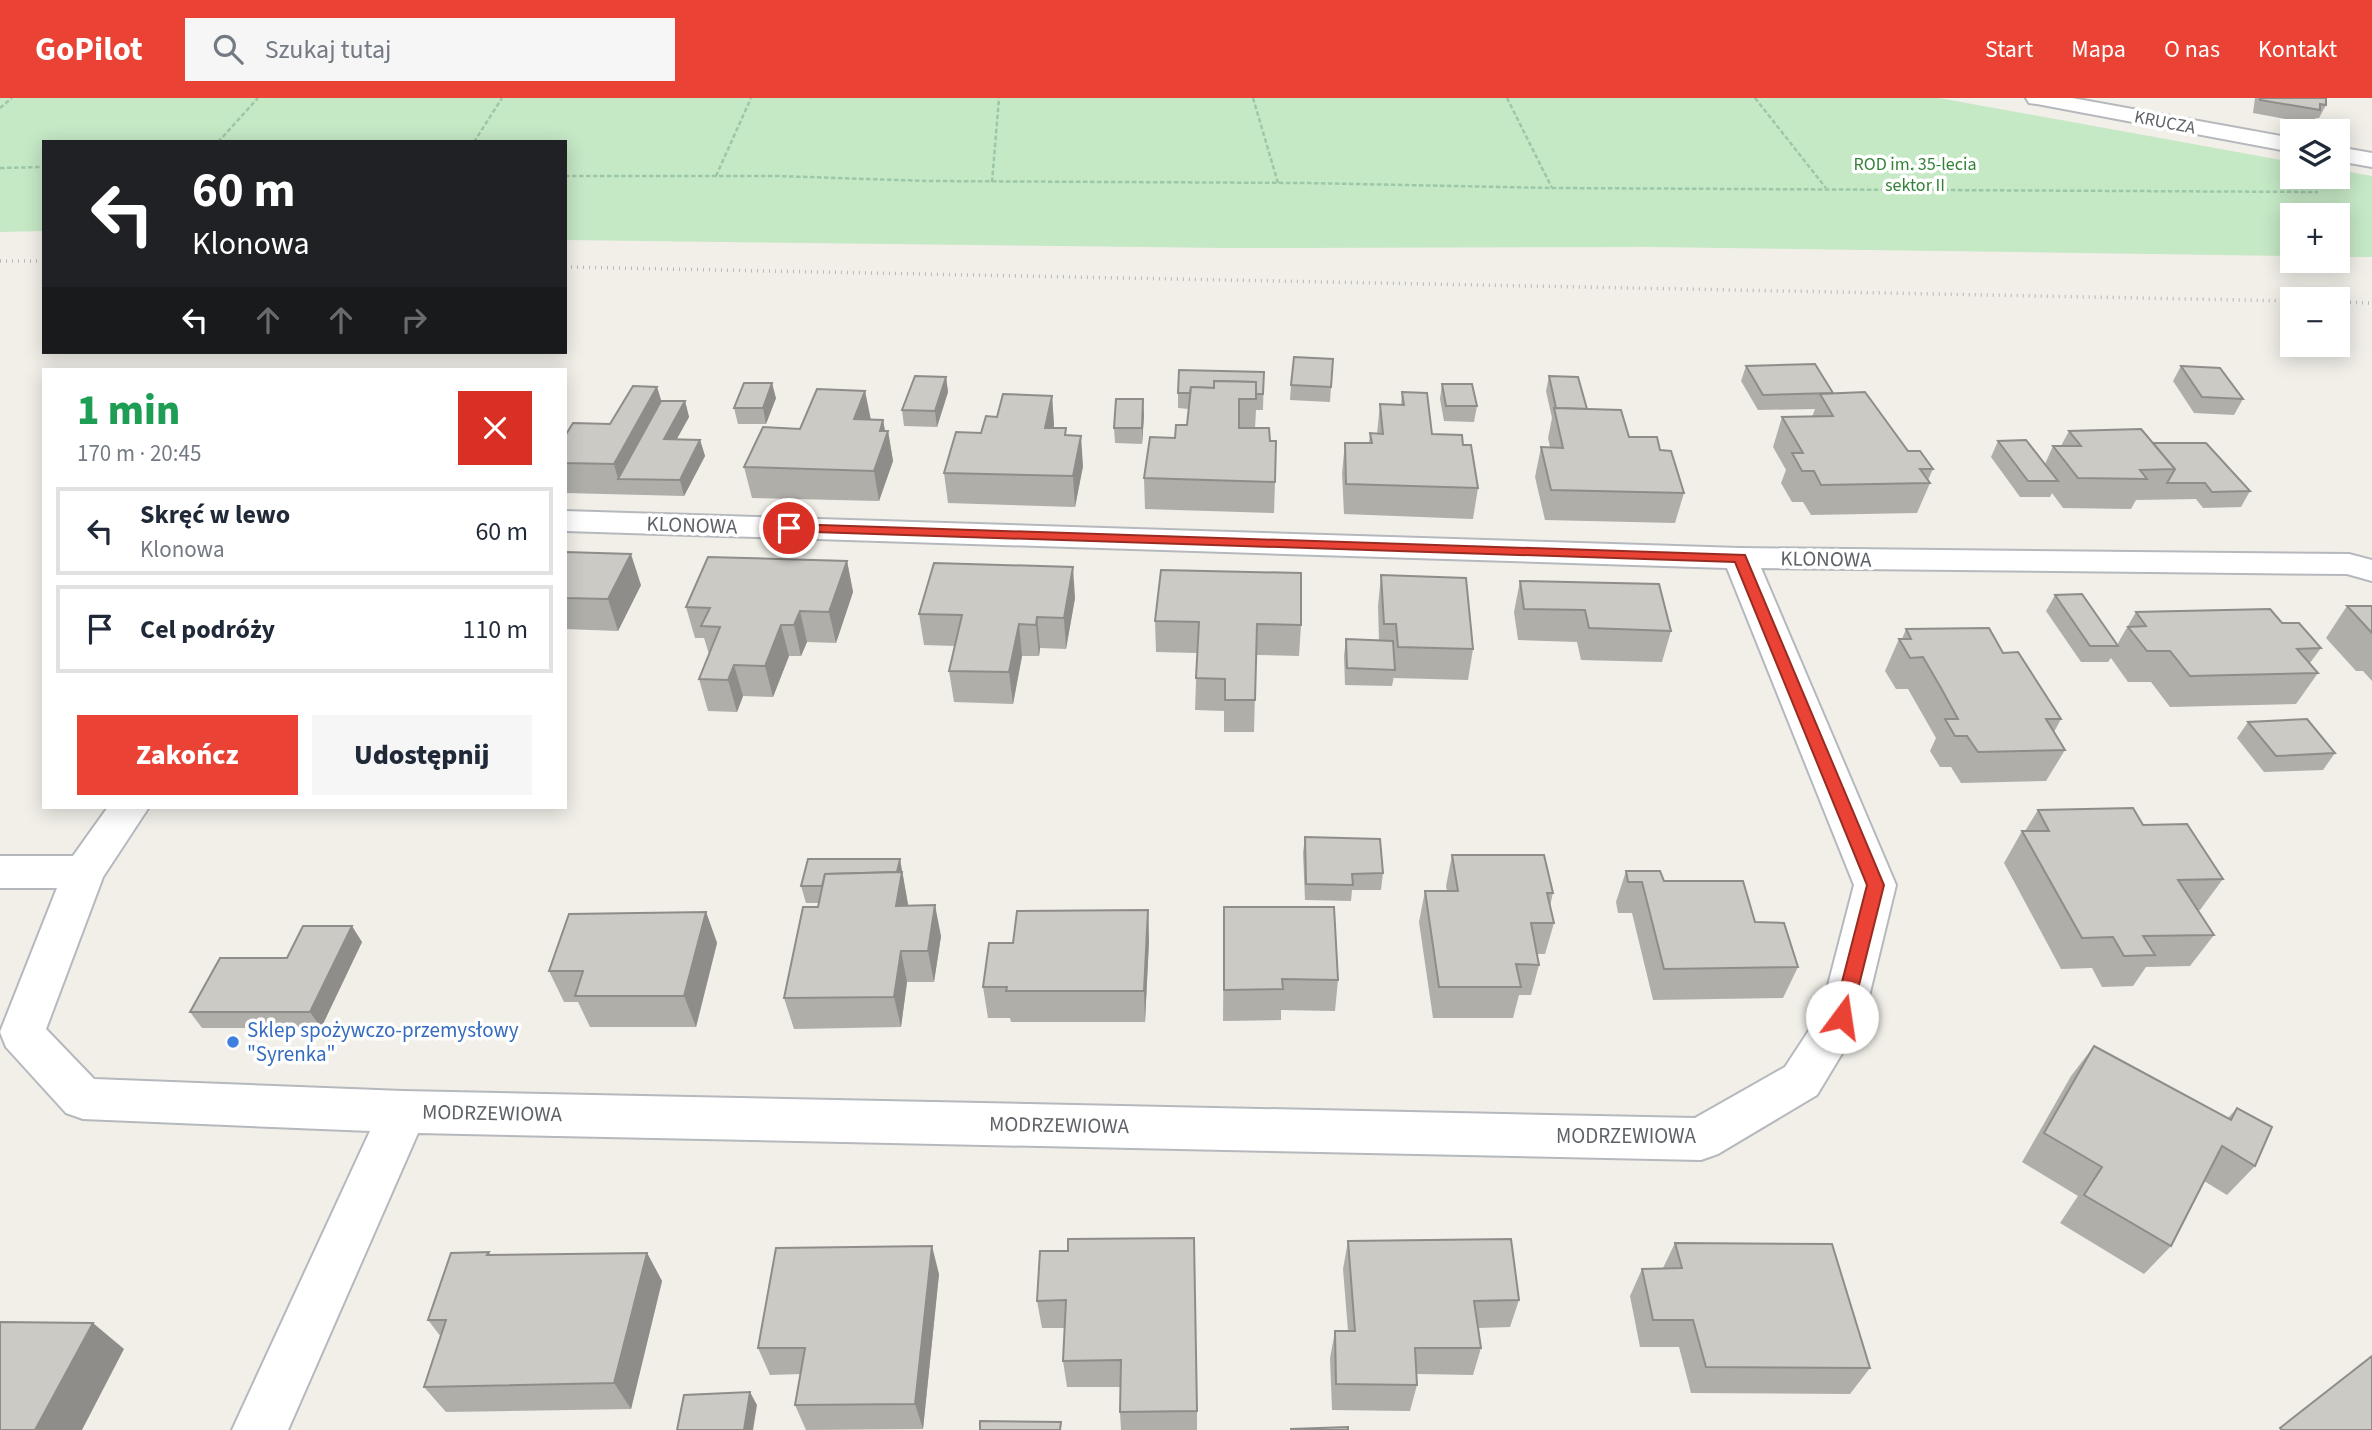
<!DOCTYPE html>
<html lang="pl">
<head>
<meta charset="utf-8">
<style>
  body { margin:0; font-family:"Source Sans 3",sans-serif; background:#f6f6f7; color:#1f2937; height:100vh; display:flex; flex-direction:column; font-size:26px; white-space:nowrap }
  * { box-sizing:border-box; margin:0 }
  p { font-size:23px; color:#747a83 }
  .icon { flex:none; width:38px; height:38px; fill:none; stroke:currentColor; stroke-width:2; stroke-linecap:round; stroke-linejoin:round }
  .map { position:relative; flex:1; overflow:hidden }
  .sheet { position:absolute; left:42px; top:270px; width:525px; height:441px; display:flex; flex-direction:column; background:#fff; border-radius:0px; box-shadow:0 4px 18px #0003 }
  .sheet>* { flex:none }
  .guide { position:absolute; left:42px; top:42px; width:525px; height:214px; border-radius:0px; box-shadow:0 4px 18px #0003; background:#202124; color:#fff; overflow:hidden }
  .tools { position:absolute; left:2280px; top:21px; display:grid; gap:14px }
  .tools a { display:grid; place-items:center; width:70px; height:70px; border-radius:0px; background:#fff; box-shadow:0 4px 18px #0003; font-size:35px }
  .pin { position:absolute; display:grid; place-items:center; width:60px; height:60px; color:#fff; margin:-30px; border:4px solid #fff; border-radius:50%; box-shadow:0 2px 7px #0007 }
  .me { position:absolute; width:77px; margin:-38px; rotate:14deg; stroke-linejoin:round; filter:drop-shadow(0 0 5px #0008) }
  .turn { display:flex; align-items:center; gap:24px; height:147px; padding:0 35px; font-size:32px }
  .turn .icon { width:91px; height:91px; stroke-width:2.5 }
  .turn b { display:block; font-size:49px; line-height:60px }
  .lanes { display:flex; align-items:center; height:66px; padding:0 35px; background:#0003; justify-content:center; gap:35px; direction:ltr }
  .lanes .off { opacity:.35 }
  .round { display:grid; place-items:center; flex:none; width:74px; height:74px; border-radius:0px; background:#f6f6f7 }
  .head { display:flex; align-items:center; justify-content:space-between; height:119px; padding:0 35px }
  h1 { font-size:42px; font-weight:800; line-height:52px; color:#1e9e55 }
  .action { display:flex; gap:14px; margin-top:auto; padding:14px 35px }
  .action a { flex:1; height:80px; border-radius:0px; background:#ea4335; color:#fff; font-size:28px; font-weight:800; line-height:80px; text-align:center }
  .action a+a { background:#f6f6f7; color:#1f2937 }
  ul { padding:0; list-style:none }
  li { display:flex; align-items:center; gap:21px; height:88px; margin:0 14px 10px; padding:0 21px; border:4px solid #e0e1e3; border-radius:0px }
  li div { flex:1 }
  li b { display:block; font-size:26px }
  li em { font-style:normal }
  header { display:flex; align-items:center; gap:42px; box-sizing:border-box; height:98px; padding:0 35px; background:#ea4335; color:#fff }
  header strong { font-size:33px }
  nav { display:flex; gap:38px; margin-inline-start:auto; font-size:24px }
  .search { width:490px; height:63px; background:#f6f6f7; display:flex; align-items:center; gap:18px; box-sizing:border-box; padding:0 24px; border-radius:0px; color:#747a83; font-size:26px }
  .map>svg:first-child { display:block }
  .green { fill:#c5e8c5 }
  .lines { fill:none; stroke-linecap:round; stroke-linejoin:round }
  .minor-casing { stroke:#b5b8bc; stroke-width:4 }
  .path { stroke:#9cc7a9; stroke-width:2.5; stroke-dasharray:4.5 2.5; stroke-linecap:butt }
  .minor { fill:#fff; fill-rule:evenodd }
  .rail { stroke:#b6b7b8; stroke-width:3.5; stroke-dasharray:1 5; stroke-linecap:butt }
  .wall { fill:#afaea9 }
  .shaded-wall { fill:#8f8d8a }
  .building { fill:#cccac5; stroke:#8f8d8a; stroke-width:2 }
  .route { fill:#ea4335; stroke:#982c22; stroke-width:2 }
  .shop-dot { fill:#3f7fe0; stroke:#fff; stroke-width:2.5 }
  .labels { text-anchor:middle; stroke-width:7; stroke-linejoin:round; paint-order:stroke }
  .far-street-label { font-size:18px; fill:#5f6368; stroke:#fff }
  .far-park-label { font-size:18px; fill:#348238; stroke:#fff }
  .street-label { font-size:21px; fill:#5f6368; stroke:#fff }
  .shop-label { font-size:21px; fill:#366cbe; stroke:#fff; text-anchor:start }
</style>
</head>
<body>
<header>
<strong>GoPilot</strong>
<div class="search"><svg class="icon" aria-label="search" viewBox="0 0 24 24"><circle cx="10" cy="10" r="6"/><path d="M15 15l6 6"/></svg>Szukaj tutaj</div>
<nav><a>Start</a><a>Mapa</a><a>O nas</a><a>Kontakt</a></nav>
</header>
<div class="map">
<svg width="2372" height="1332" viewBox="0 0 2372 1332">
  <rect width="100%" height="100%" fill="#f1efe8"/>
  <!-- green -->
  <path class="green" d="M0 0H1939L2292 64V79H2338V72L2372 78V159H2338V117H2292V158L1652 149 1228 150 565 142V44H44V133L0 134Z"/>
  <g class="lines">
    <defs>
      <g id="minor">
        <path d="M2026 0H2072L2292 40V54L2037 6 2029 5Z"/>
        <path d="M2338 49 2372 55V69L2338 63Z"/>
        <path d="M565 413 1740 450 2349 456 2372 462V483L2347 476 1761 470 1896 787 1864 919 1817 997 1718 1056 1701 1062 418 1035 288 1332H232L370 1033 83 1021 66 1015 6 949 0 934 57 790H0V758H73L108 709H149L103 779 46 931 94 981 403 993 1695 1020 1785 969 1821 914 1854 787 1727 470 565 433Z"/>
      </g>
    </defs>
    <!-- minor casing -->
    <use href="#minor" class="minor-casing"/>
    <!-- path -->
    <g class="path">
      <path d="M1253 0 1278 85"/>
      <path d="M1507 0 1552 90"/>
      <path d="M1755 0 1826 90"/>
      <path d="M0 10 12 0"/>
      <path d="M218 44 258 0"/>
      <path d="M474 44 502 0"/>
      <path d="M0 70 44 69"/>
      <path d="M565 78H777L927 83 1307 85 1552 90 2318 94"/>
      <path d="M716 78 751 0"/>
      <path d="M992 84 999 0"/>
    </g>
    <!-- minor -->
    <use href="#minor" class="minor"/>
    <!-- rail -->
    <g class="rail">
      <path d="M0 163H44"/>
      <path d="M565 169 2292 203"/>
      <path d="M2338 204 2372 205"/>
    </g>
  </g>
  <!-- wall -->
  <g class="wall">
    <path d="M2255 0H2326V7L2319 20H2316L2313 26 2253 15Z"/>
    <path d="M1333 261 1330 304 1290 302 1291 287Z"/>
    <path d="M1746 268 1833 295 1933 371 1928 382 1930 385 1917 415 1811 417 1803 404H1792L1781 385 1786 372 1773 349 1782 319H1812L1815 311 1758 312 1741 283Z"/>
    <path d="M2181 268 2243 301 2234 317 2194 315 2173 283Z"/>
    <path d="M1264 274 1263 312H1256L1255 330 1270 343 1275 384 1274 415 1145 411 1144 380 1175 340 1187 327 1189 311 1178 310V295Z"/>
    <path d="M1549 278 1587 311 1629 339 1660 352 1684 395 1675 425 1545 422 1535 379 1541 349H1550L1548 340 1552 320 1546 293Z"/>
    <path d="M946 279 948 294 937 329 904 328 902 312Z"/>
    <path d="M1442 286 1477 308 1474 324 1444 323 1440 301Z"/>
    <path d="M657 289 661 303H685L689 319 676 342H700L705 358 684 398 565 395V338L610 326Z"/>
    <path d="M865 293 870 322H883L885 333H888L893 363 879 403 752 400 744 369 800 331Z"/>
    <path d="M1402 294 1432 336 1463 347 1478 390 1473 421 1344 416 1342 375 1345 345H1369L1370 335 1377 336 1380 306 1401 307Z"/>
    <path d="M1052 298 1054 330 1067 337 1083 368 1075 409 948 405 944 375 981 335 997 319Z"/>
    <path d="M776 300 766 326H738L734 310Z"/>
    <path d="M1144 317 1142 346 1115 345 1114 330Z"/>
    <path d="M2069 333 2153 345 2250 393 2241 409 2203 410 2196 401 2136 402 2131 411 2063 410 2052 395 2050 399H2020L1991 359 1998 343 2045 366 2053 348H2061Z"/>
    <path d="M565 454 641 487 618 533 565 531Z"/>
    <path d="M847 463 853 494 836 545 807 544 801 558H789L773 599 743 598 737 614 708 613 699 581 709 556 704 540H695L686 509Z"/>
    <path d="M1381 477 1473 551 1468 582 1394 580V578L1392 588 1345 587 1344 558 1346 541 1379 543 1378 508Z"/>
    <path d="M1520 483 1671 533 1662 564 1581 562 1577 544 1518 542 1514 514Z"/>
    <path d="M2055 497 2118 547V545L2136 514 2282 525 2321 550 2310 565 2318 575 2296 606 2170 609 2151 584H2128L2111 560 2108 564H2081L2046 513Z"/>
    <path d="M1075 500 1066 551 1040 550 1039 558H1022L1013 606 954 604 949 573 955 548 924 547 919 516Z"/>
    <path d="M2347 508H2372V583L2363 573H2356L2326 540Z"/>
    <path d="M1155 523 1301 527 1299 558 1256 557 1254 634H1224V613L1195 612 1197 555 1156 554Z"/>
    <path d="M1906 531 2003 555 2061 621 2054 634 2065 652 2046 683 1961 685 1951 669H1940L1930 653 1936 640 1908 591H1896L1885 573 1899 541H1902Z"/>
    <path d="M2248 624 2335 655 2323 672 2264 674 2237 640Z"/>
    <path d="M2038 712 2143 727 2223 781 2200 812H2197L2214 837 2190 868 2146 869 2133 888 2102 889 2092 870 2061 871 2004 765 2022 733H2025Z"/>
    <path d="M1305 739 1383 775 1381 792H1352L1351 803 1305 802 1303 755Z"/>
    <path d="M1452 757 1553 795 1550 808 1554 825 1545 856H1537L1539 867 1531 897H1519L1513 920H1433L1419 824 1425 793H1447L1446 788Z"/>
    <path d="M1626 773 1664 783 1755 824 1798 869 1783 900 1653 902 1632 815H1618L1616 804Z"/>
    <path d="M903 778 908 808 941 838 934 884H907L901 929 794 931 784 900 819 805H806L801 788Z"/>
    <path d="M1224 809 1338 882 1335 913 1281 912V922L1223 923Z"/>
    <path d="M1148 812 1149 843 1145 924H1011L1010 920H988L983 889Z"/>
    <path d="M706 814 717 845 696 929H590L578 904H564L549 873Z"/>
    <path d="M362 844 321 930H202L190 914 287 860Z"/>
    <path d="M2094 948 2227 1021 2237 1010 2255 1068 2227 1097 2204 1083 2171 1148 2144 1176 2060 1125 2078 1098 2022 1064 2071 978Z"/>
    <path d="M1348 1143 1519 1202 1510 1229 1478 1230 1481 1250 1473 1277 1417 1276V1287L1410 1313 1332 1312 1330 1260 1335 1233H1348L1343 1171Z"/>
    <path d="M1675 1145 1870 1270 1850 1296 1691 1295 1679 1249H1640L1630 1198 1642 1171 1663 1170Z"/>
    <path d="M1040 1153 1197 1313V1332H1121L1120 1314 1121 1289H1067L1063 1263 1065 1230H1042L1037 1203Z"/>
    <path d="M489 1154 490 1157 647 1155 662 1183 631 1311 446 1314 424 1289 441 1239 428 1222Z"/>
    <path d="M939 1176 923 1331 806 1332 795 1307 801 1276 770 1277 758 1250Z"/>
  </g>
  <!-- shaded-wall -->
  <g class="shaded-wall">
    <path d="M946 279 948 294 937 329 935 313Z"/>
    <path d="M772 285 776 300 766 326 763 310Z"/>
    <path d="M657 289 666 318 618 381 614 366Z"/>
    <path d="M865 293 871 322 854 321Z"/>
    <path d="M1052 298 1054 327 1047 360 1045 330Z"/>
    <path d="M1143 301 1144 317 1142 346V330Z"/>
    <path d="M685 303 689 319 668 357 664 341Z"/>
    <path d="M883 322 886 339 888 333 893 363 879 403 874 373 880 333Z"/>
    <path d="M1081 338 1083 368 1075 409 1073 378Z"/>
    <path d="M700 342 705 358 684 398 680 382Z"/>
    <path d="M631 456 641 487 618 533 608 501Z"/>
    <path d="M847 463 853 494 836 545 829 514Z"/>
    <path d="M1073 469 1075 500 1066 551 1064 520Z"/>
    <path d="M800 513 807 544 801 558 794 527Z"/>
    <path d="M1037 519 1040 550 1039 558 1036 527Z"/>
    <path d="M1019 526 1022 558 1013 606 1009 574Z"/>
    <path d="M781 527 789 558 773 599 765 568Z"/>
    <path d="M734 567 743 598 737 614 728 582Z"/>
    <path d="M900 761 908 806 903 839 896 808 894 789Z"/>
    <path d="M935 807 941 838 934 884 928 853Z"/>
    <path d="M1148 812 1149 843 1145 924 1144 893Z"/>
    <path d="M706 814 717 845 696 929 684 898Z"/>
    <path d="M352 828 362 844 321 930 310 914Z"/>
    <path d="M901 853 907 884 901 929 894 899Z"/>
    <path d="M932 1148 939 1176 923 1331 915 1306Z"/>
    <path d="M647 1155 662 1183 631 1311 614 1285Z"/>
    <path d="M93 1225 124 1251 82 1332H35Z"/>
    <path d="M750 1294 757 1307 753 1332H744Z"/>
  </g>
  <!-- building -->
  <g class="building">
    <path d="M2260 0H2326V7L2320 6V12L2260 2Z"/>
    <path d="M1294 259 1333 261 1331 289 1291 287Z"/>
    <path d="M1815 266 1833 295 1763 297 1746 268Z"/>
    <path d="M2181 268 2220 270 2243 301 2202 299Z"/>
    <path d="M1179 272 1264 274 1263 296H1256V284L1214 283V290L1191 289 1190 295H1178Z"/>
    <path d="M915 278 946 279 935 313 902 312Z"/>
    <path d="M1549 278 1578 279 1587 311 1556 310Z"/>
    <path d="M1214 283 1256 284V301H1239V330H1269L1270 343H1276L1275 384 1144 380 1150 339 1175 340 1176 327H1187L1191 289 1214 290Z"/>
    <path d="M744 285H772L763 310H734Z"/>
    <path d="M1442 286H1472L1477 308H1446Z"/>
    <path d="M633 288 657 289 614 366 565 365V338L573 325 610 326Z"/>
    <path d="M817 291 865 293 854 321 883 322 880 333H888L874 373 744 369 763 329 800 331Z"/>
    <path d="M1402 294 1427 295 1432 336 1462 337 1463 347H1471L1478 390 1346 386 1345 345H1372L1370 335 1383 336 1380 306 1404 307Z"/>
    <path d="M1865 294 1908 353H1920L1933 371H1920L1930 385 1821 387 1814 373H1802L1792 355H1803L1782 319 1833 318 1820 296Z"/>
    <path d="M1003 296 1052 298 1045 330H1066L1065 337 1081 338 1073 378 944 375 956 334 981 335 986 318 997 319Z"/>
    <path d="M1116 301H1143L1142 330H1114Z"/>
    <path d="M661 303H685L664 341 700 342 680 382 618 381Z"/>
    <path d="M1554 310 1621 312 1629 339H1657L1660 352 1671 353 1684 395 1551 392 1541 349 1563 350Z"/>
    <path d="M2141 331 2175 371 2140 372 2147 381 2078 380 2053 348H2081L2069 333Z"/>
    <path d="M2026 342 2058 383H2028L1998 343Z"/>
    <path d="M2153 345H2206L2250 393 2212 394 2205 385H2167L2175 371Z"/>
    <path d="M565 454 631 456 608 501 565 500Z"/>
    <path d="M708 459 847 463 829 514 800 513 794 527H781L765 568 734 567 728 582 699 581 720 529 701 528 710 510 686 509Z"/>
    <path d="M934 465 1073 469 1064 520 1037 519 1036 527 1019 526 1009 574 949 573 962 517 919 516Z"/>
    <path d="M1161 472 1301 475V527L1257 526 1255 602H1225V581L1196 580 1199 524 1155 523Z"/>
    <path d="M1381 477 1466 480 1473 551 1398 549 1396 526H1384Z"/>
    <path d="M1520 483 1659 486 1671 533 1589 530 1585 512 1524 511Z"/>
    <path d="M2082 496 2118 548H2090L2055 497Z"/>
    <path d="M2347 508H2372V535Z"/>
    <path d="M2270 511 2282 525H2299L2321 550 2297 551 2318 575 2190 578 2170 553H2147L2128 529 2146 528 2136 514Z"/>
    <path d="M1989 530 2003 555 2018 554 2061 621H2046L2065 652 1978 654 1967 638H1955L1945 621H1958L1941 590 1923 559 1910 560 1899 541H1911L1906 531Z"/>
    <path d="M1346 541 1393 543 1395 572 1347 570Z"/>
    <path d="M2307 621 2335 655 2276 658 2248 624Z"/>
    <path d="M2133 710 2143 727 2187 726 2223 781 2178 782 2214 837 2143 838 2155 857 2124 858 2113 839 2082 840 2022 733H2049L2038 712Z"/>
    <path d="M1305 739 1380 741 1383 775 1352 776 1353 787 1306 786Z"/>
    <path d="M1452 757H1544L1553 795H1547L1554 825H1531L1539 867 1516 866 1521 889H1439L1425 793H1458Z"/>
    <path d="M808 761H900L897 774 825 776 822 788H801Z"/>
    <path d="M1626 773H1660L1664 783H1743L1755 824 1784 825 1798 869 1664 871 1642 784H1628Z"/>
    <path d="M902 774 896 808 935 807 928 853H901L894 899 784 900 803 809H818L825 776Z"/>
    <path d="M1224 809H1334L1338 882 1282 881 1283 891 1224 892Z"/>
    <path d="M1148 812 1144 893H1006L1007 889H983L989 845H1013L1017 813Z"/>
    <path d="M706 814 684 898H575L583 873H549L569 816Z"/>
    <path d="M303 828H352L310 914H190L220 860H287Z"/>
    <path d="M2094 948 2231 1022 2237 1010 2272 1029 2255 1068 2222 1048 2171 1148 2084 1097 2102 1069 2044 1035Z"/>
    <path d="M1194 1140 1197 1313 1120 1314 1121 1262 1063 1263 1066 1202 1037 1203 1040 1153H1068V1141Z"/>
    <path d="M1511 1141 1519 1202 1474 1203 1481 1250H1415L1417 1287 1336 1286 1335 1233H1355L1348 1143Z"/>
    <path d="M1675 1145 1832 1146 1870 1270 1706 1269 1693 1222H1653L1642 1171 1682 1170Z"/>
    <path d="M932 1148 915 1306 795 1307 805 1250H758L776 1150Z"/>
    <path d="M489 1154 487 1157 647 1155 614 1285 424 1289 446 1222H428L451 1155Z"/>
    <path d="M0 1224 93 1225 35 1332H0Z"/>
    <path d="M2372 1258V1332H2282L2280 1330Z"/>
    <path d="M750 1294 744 1332H677L684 1297Z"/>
    <path d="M980 1323 1061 1324 1060 1332H980Z"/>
    <path d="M1348 1329V1332H1291V1331Z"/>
  </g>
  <!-- route -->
  <path class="route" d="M789 426 1745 457 1884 787 1851 919 1848 924 1842 927 1835 924 1833 919 1867 787 1735 464 784 433 782 430Z"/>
  <!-- markers -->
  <circle class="shop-dot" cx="233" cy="944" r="7"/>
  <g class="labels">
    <!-- far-street labels -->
    <g class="far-street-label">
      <text transform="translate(2165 24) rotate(11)" y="6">KRUCZA</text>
    </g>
    <!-- far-park labels -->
    <g class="far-park-label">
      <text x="1915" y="72">ROD im. 35-lecia<tspan x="1915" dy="21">sektor II</tspan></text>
    </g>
    <!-- street labels -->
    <g class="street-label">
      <text transform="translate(692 427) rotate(2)" y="7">KLONOWA</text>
      <text transform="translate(1826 461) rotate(1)" y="7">KLONOWA</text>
      <text transform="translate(492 1015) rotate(1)" y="7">MODRZEWIOWA</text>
      <text transform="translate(1059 1027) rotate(1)" y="7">MODRZEWIOWA</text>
      <text x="1626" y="1045">MODRZEWIOWA</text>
    </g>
    <!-- shop labels -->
    <g class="shop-label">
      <text x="247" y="939">Sklep spożywczo-przemysłowy<tspan x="247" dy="24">"Syrenka"</tspan></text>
    </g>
  </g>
</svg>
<div class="tools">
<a><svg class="icon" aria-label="layers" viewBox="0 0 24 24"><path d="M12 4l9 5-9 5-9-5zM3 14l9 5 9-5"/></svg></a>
<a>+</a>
<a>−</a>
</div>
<div class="pin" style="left:789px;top:430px;background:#d93025"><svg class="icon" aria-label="arrive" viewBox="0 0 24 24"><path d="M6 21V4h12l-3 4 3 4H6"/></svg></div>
<svg class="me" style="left:1842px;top:919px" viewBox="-20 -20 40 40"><circle r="19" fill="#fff"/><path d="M0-13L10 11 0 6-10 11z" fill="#ea4335"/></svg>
<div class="guide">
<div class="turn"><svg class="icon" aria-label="left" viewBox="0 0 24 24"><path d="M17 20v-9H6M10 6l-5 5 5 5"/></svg><div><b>60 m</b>Klonowa</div></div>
<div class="lanes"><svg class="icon" aria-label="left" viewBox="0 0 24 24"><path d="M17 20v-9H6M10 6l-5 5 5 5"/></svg><svg class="icon off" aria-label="ahead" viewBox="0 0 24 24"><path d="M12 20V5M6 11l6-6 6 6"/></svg><svg class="icon off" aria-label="ahead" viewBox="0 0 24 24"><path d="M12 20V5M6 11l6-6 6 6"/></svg><svg class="icon off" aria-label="right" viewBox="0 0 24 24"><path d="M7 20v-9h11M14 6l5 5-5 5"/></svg></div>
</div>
<section class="sheet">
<div class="head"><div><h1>1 min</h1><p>170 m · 20:45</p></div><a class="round" style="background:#d93025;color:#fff"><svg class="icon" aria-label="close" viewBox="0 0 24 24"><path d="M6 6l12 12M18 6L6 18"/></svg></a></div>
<ul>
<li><svg class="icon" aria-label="left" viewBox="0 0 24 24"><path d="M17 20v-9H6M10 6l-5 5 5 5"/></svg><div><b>Skręć w lewo</b><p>Klonowa</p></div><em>60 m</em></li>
<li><svg class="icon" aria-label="arrive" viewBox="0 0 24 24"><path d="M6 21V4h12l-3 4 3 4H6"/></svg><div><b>Cel podróży</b></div><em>110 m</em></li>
</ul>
<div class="action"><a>Zakończ</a><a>Udostępnij</a></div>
</section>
</div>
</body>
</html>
